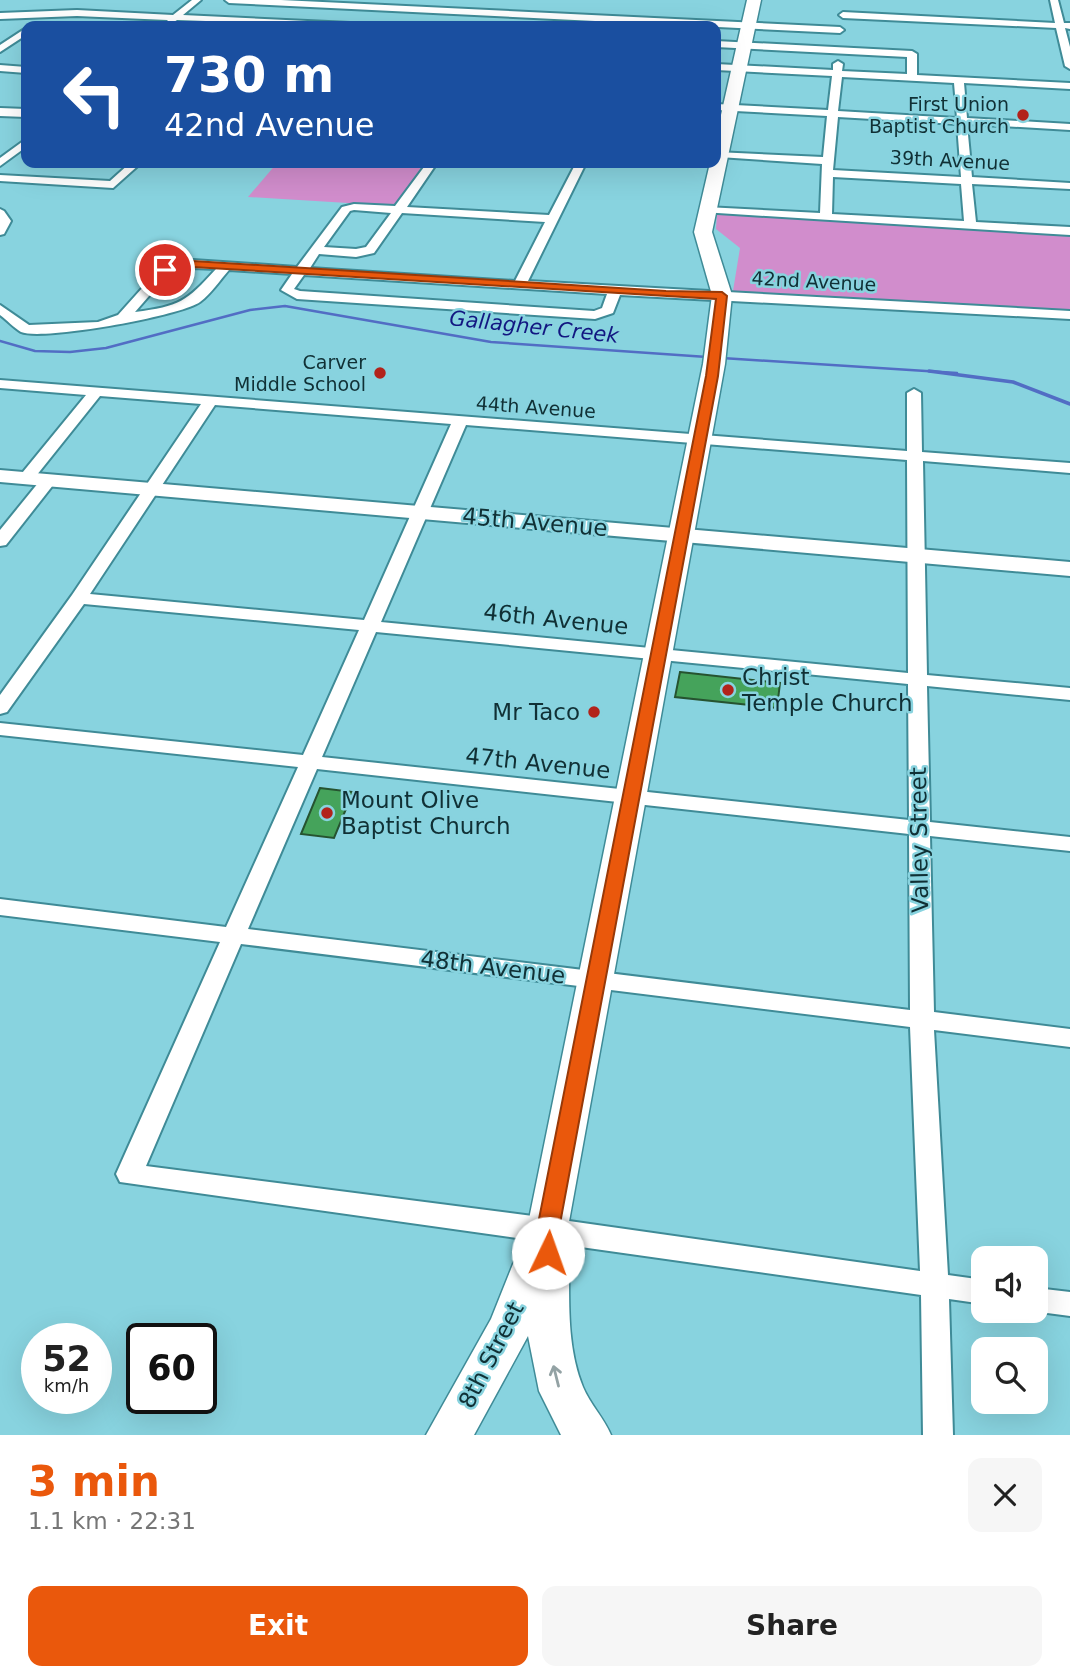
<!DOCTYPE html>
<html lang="en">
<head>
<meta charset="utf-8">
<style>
  body { margin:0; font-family:"DejaVu Sans",sans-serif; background:#f6f6f6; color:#222; height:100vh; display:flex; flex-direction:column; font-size:26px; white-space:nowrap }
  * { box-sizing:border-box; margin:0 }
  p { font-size:23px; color:#767676 }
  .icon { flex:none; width:38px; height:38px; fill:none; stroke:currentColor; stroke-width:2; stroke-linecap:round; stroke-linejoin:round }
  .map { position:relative; height:1435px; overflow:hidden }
  .panel { display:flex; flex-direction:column; background:#fff; flex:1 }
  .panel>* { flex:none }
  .hud { position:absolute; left:21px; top:21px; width:700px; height:147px; border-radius:14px; box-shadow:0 7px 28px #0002; background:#1a4fa0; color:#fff; overflow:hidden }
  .tools { position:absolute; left:971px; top:1246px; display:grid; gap:14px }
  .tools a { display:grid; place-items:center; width:77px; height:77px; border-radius:14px; background:#fff; box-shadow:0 7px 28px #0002; font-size:35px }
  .speed { position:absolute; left:21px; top:1323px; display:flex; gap:14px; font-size:35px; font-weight:700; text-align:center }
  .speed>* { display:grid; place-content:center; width:91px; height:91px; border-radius:50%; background:#fff; box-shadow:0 7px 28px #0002; line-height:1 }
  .speed small { font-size:18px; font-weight:400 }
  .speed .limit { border:4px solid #111; border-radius:10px; background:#fff; color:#111 }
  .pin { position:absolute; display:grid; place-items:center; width:60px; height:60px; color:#fff; margin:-30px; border:4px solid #fff; border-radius:50%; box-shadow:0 2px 7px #0007 }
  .me { position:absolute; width:77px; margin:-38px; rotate:3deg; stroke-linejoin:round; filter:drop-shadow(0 0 5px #0008) }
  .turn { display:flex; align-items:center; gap:24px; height:147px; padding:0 28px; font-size:32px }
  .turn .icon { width:91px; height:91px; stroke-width:2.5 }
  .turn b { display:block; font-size:49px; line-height:60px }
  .round { display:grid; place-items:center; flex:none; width:74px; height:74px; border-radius:14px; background:#f6f6f6 }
  .overview { display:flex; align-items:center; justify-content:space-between; height:119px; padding:0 28px }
  h1 { font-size:42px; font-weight:700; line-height:52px; color:#ea580c }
  .button { display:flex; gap:14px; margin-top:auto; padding:14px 28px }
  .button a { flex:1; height:80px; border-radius:14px; background:#ea580c; color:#fff; font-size:28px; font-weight:700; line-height:80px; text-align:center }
  .button a+a { background:#f6f6f6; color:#222 }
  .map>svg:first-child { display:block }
  .green { fill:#d18dcc }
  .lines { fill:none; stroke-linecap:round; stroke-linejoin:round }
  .stream-far1 { stroke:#526dc4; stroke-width:2.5 }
  .stream { stroke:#526dc4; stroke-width:3.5 }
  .building { fill:#45a35b; stroke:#265330; stroke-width:2 }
  .street-casing { stroke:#3f8b97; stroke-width:4 }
  .secondary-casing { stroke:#3f8b97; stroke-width:4 }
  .primary-casing { stroke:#3f8b97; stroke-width:3 }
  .street { fill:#fff; fill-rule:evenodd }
  .secondary { fill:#fff; fill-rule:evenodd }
  .primary { fill:#fff; fill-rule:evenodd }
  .oneway { stroke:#93a2a4 }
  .route { fill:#ea580c; stroke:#983908; stroke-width:2 }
  .poi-dot { fill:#b2231b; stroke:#88d3df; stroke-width:2.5 }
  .labels { text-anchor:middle; stroke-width:5; stroke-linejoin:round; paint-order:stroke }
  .far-poi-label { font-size:19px; fill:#103035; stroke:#88d3df; text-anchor:end }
  .far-street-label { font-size:19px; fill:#103035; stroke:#88d3df }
  .far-water-label { font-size:21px; font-style:italic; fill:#121781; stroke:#88d3df }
  .street-label { font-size:23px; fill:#103035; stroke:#88d3df }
  .poi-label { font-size:23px; fill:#103035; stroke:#88d3df; text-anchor:start }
</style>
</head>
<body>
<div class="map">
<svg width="1070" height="1435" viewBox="0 0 1070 1435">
  <rect width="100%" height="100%" fill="#88d3df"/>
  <!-- green -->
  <g class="green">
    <path d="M277 163H424L397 206 248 197Z"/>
    <path d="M717 213 1070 233V312L733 291 740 248 716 229Z"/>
  </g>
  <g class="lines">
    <!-- stream-far1 -->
    <g class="stream-far1">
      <path d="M0 341 35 351 70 352 106 348 250 310 285 306 491 342 707 357"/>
      <path d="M722 358 957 373"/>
    </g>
    <!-- stream -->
    <path class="stream" d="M929 371 1013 382 1070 404"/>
  </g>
  <!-- building -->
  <g class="building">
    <path d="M680 672 780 683 777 708 675 697Z"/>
    <path d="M320 788 353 792 334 838 301 834Z"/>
  </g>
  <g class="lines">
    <defs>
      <g id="street">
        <path d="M192 0H201L183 15 350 23 354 26 177 20 171 24 167 20 77 16 0 19V13L77 10 173 15Z"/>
        <path d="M225 0H281L840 27 844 30 840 33 229 3Z"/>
        <path d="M1050 0H1058L1064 23H1070V29L1065 28 1070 47V69L1065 66 1056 28 843 18 839 15 843 12 1055 23Z"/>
        <path d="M26 28V35L0 52V45Z"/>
        <path d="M716 41 912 51 917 54V75L1070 83V89L964 83 967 118 1070 124V130L967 124 972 177 1070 183V189L972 184 976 222 1070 227V235L702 212V208L706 207 820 213 822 164 719 157 716 156V152L823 157 827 116 716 110V104L828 110 832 76 716 70V64L833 70V64L838 61 843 64 842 71 907 74V57L716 47ZM842 77 954 83 957 118 838 111ZM838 117 957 124 961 177 833 170ZM833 177 961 184 964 221 832 214Z"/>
        <path d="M0 65 26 67V73L0 71Z"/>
        <path d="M26 139V147L0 166V158Z"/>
        <path d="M130 163H141L113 188 0 181V175L110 181Z"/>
        <path d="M427 163H437L407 207 549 215 576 163H586L528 281 1070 311V319L620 295 613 313 595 319 297 299 281 290 292 274 229 270C220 280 211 294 200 302 181 316 42 341 21 332 14 328 7 320 0 315V305L29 325 98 322 118 315 161 267 193 260 297 267 342 207 354 204 395 206ZM354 210 391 213 366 247 356 249 324 247 350 211ZM402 213 545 222 515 281 310 268 319 254 356 257 374 253ZM193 268 216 269C186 302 180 306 135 312L169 273ZM304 275 607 294 602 308 594 311 300 291 294 289Z"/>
        <path d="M0 209 4 211 11 221 4 234 0 235Z"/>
        <path d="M0 380 907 451V393L914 389 921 393 922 452 1070 463V473L923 461 927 675 1070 688V700L927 686 930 822 1070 837V851L930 836 934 1012 1070 1029V1047L934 1030 948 1275 984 1280V1304L949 1299 953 1435H923L921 1295 120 1182 116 1174 220 942 0 915V899L226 927 298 767 0 735V723L303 755 359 630 84 604 7 712 0 714V695L72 595 201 404 100 396 32 481 26 483 18 478 86 395 0 388ZM215 405 451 424 364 620 90 594ZM466 425 907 460 908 673 381 622ZM376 632 908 684 909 820 322 757ZM317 769 909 834 910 1010 248 929ZM241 944 910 1027 920 1271 548 1218 146 1166Z"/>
        <path d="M49 475 57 480 6 545 0 546V530L43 477Z"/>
        <path d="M1036 1288 1070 1292V1316L1032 1311H1036Z"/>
      </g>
      <g id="secondary">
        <path d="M0 108 26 109V117L0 116Z"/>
        <path d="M0 470 1070 562V576L0 482Z"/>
      </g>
      <path id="primary" d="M747 0H761L712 232 732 295 725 364 566 1238 569 1245C570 1291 565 1343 583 1387 590 1404 604 1418 611 1435H561L539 1391 528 1336 474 1435H426L491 1319 527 1229 703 364 712 295 694 232 710 163H716V137Z"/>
    </defs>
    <!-- street casing -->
    <use href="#street" class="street-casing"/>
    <!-- secondary casing -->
    <use href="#secondary" class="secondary-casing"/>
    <!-- primary casing -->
    <use href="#primary" class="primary-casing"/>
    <!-- street -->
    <use href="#street" class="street"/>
    <!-- secondary -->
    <use href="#secondary" class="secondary"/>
    <!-- primary -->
    <use href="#primary" class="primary"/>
  </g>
  <!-- one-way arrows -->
  <defs><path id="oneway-shaft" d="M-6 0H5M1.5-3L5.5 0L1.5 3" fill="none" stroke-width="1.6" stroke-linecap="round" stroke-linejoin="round" transform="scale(1.75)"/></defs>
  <use class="oneway" href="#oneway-shaft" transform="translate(556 1376) rotate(-104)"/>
  <!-- route -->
  <path class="route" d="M193 261 666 291 722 292 727 296 718 376 559 1229 560 1253 556 1259 548 1262 540 1259 537 1253V1229L706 376 716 299 193 267 165 273 160 270Z"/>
  <!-- markers -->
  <g class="poi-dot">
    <circle cx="1023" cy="115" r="7"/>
    <circle cx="380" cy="373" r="7"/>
    <circle cx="728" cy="690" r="7"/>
    <circle cx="594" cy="712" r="7"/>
    <circle cx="327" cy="813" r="7"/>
  </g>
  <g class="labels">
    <!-- far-poi labels -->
    <g class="far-poi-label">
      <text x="1009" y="111">First Union<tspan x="1009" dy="22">Baptist Church</tspan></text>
      <text x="366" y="369">Carver<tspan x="366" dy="22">Middle School</tspan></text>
    </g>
    <!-- far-street labels -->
    <g class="far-street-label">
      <text transform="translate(950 160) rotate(3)" y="7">39th Avenue</text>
      <text transform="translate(814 281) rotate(3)" y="7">42nd Avenue</text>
      <text transform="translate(536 407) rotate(4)" y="7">44th Avenue</text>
    </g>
    <!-- far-water labels -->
    <g class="far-water-label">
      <text transform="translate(534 327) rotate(6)" y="7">Gallagher Creek</text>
    </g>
    <!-- street labels -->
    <g class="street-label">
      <text transform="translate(535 522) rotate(5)" y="8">45th Avenue</text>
      <text transform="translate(556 619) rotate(6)" y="8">46th Avenue</text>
      <text transform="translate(538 763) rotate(6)" y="8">47th Avenue</text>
      <text transform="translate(919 840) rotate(-91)" y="8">Valley Street</text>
      <text transform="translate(493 967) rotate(7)" y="8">48th Avenue</text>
      <text transform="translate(491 1355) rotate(-63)" y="8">8th Street</text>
    </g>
    <!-- poi labels -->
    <g class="poi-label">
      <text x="742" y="685">Christ<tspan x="742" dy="26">Temple Church</tspan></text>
      <text x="580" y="720" text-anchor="end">Mr Taco</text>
      <text x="341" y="808">Mount Olive<tspan x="341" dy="26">Baptist Church</tspan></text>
    </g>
  </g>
</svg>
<div class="tools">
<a><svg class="icon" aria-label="sound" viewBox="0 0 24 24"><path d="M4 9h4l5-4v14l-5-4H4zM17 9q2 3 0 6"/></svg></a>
<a><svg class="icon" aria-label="search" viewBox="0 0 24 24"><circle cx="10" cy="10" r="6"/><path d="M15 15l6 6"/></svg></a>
</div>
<div class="speed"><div>52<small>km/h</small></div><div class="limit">60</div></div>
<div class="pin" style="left:165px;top:270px;background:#d93025"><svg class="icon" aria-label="arrive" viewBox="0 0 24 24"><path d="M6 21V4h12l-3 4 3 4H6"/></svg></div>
<svg class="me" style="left:548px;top:1253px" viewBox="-20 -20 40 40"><circle r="19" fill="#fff"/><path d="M0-13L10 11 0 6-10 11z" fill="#ea580c"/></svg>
<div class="hud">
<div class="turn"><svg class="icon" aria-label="left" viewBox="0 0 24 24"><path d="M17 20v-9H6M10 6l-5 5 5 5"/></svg><div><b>730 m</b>42nd Avenue</div></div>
</div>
</div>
<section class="panel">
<div class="overview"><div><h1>3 min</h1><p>1.1 km · 22:31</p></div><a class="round"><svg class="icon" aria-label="close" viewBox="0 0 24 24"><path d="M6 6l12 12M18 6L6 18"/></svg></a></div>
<div class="button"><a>Exit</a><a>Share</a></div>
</section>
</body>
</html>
